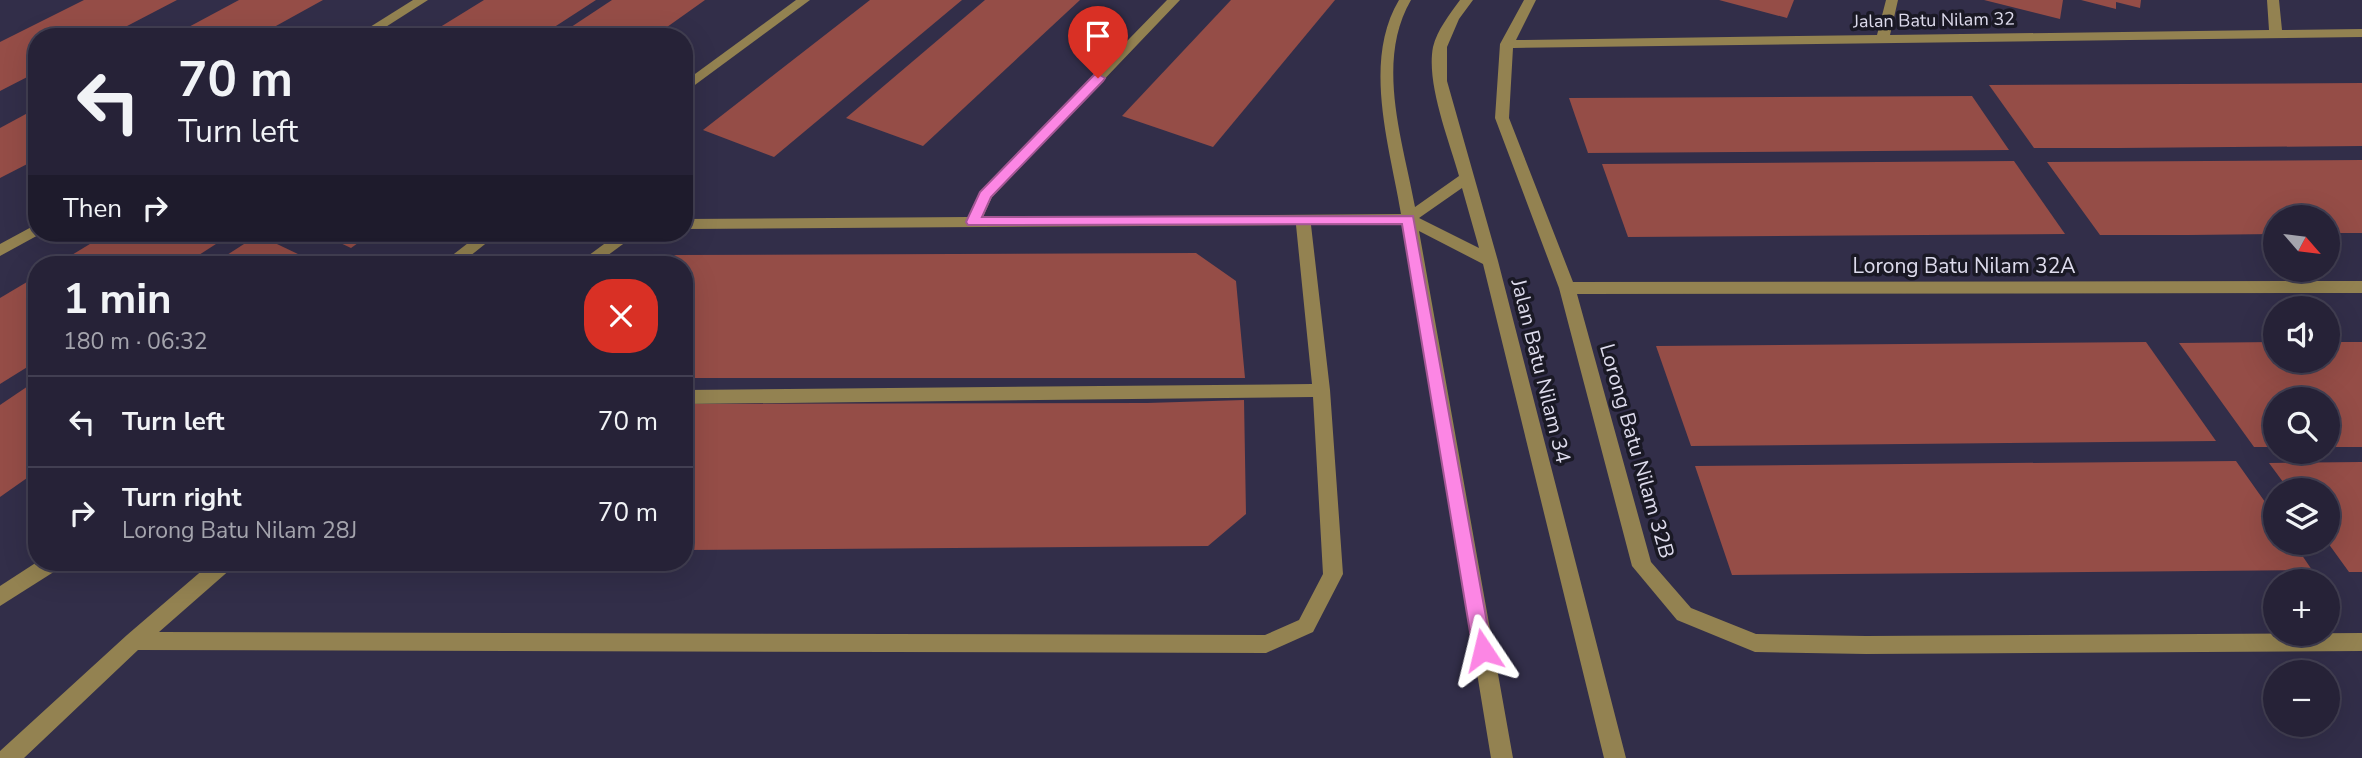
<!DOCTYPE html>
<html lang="en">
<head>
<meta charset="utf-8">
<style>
  body { margin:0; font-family:"Nunito Sans",sans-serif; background:#2e2a3f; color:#f1f3f6; height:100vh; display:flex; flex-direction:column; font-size:26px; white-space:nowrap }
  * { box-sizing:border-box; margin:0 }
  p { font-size:23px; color:#a4a4ad }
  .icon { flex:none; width:38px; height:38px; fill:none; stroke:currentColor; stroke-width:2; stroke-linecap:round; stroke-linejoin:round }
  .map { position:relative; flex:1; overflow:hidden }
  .sheet { position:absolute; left:28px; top:256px; width:665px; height:315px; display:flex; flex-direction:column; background:#262237; border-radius:28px; box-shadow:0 7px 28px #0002,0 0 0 2px #423f52 }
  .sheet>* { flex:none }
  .banner { position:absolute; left:28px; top:28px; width:665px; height:214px; border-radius:28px; box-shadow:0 7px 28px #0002,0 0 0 2px #423f52; background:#262237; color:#f1f3f6; overflow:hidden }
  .needle { width:46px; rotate:118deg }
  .tools { position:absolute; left:2263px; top:205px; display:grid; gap:14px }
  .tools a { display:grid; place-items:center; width:77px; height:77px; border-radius:50%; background:#262237; box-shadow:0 7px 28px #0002,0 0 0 2px #423f52; font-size:35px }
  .pin { position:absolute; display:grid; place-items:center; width:60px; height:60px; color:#fff; margin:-72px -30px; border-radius:50% 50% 50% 0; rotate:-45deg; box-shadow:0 0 7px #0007 }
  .pin .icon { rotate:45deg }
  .me { position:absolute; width:77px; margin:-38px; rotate:350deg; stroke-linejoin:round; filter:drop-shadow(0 0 5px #0008) }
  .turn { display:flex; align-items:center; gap:24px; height:147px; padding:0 35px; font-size:32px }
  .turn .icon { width:91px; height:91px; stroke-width:2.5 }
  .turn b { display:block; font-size:49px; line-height:60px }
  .then { display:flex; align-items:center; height:66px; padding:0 35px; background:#0003; gap:14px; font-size:26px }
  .round { display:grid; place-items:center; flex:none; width:74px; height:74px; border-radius:28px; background:#2e2a3f }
  .overview { display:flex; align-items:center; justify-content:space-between; height:119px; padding:0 35px }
  h1 { font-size:42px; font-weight:700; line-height:52px }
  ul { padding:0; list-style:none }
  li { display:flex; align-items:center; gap:21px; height:91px; padding:0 35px; border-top:2px solid #423f52 }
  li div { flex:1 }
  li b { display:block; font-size:26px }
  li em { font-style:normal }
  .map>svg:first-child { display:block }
  .building { fill:#954d47 }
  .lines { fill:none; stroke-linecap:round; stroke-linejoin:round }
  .minor { fill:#938251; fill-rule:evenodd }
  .route { fill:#fc86e4; stroke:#a45794; stroke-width:2 }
  .labels { text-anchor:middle; stroke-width:7; stroke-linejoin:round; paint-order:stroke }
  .far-street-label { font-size:18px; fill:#dddbec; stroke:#1a1925 }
  .street-label { font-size:21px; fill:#dddbec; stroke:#1a1925 }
</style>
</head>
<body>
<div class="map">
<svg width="2362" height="758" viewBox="0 0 2362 758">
  <rect width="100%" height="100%" fill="#322e49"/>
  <!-- building -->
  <g class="building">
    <path d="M84 0H177L106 37H37V72L0 91V42Z"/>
    <path d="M239 0H323L256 37H170Z"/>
    <path d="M484 0H596L539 37H424Z"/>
    <path d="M612 0H705L653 37H556Z"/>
    <path d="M870 0H962L774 157 703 130Z"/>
    <path d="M985 0H1080L923 146 846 118Z"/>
    <path d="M1231 0H1335L1213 147 1122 116Z"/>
    <path d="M1719 0H1794L1787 18Z"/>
    <path d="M1984 0H2063L2060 19Z"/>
    <path d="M2081 0H2141L2140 8 2116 2V9Z"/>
    <path d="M2362 83V146L2119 148H2034L1989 85Z"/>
    <path d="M1972 96 2009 150 1588 153 1569 98Z"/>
    <path d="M37 108V159L0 178V128Z"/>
    <path d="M2362 160V233H2328V217H2275V234L2189 235H2100L2047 162Z"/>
    <path d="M2014 161 2065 234 1628 237 1602 164Z"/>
    <path d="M108 233H233L185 264H57Z"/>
    <path d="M319 233H372L351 248Z"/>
    <path d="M258 235 319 264H213Z"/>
    <path d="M1196 253 1236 281 1245 378H684V264H653L676 255Z"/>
    <path d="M37 276V361L0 384V298Z"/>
    <path d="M2146 342 2216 441 1691 446 1656 346Z"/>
    <path d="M2275 342V360H2328V342H2362V447H2328V399H2275V447H2254L2179 343Z"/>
    <path d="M37 380V471L0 497V405Z"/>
    <path d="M1244 400 1246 514 1208 546 684 550V404L1147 403Z"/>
    <path d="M2236 461 2275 516V542H2293L2312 570 1732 575 1695 466Z"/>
    <path d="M2362 462V572H2349L2328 543V490H2289L2269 463Z"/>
  </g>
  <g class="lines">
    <!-- minor -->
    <g class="minor">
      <path d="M413 0H428L370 37H354Z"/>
      <path d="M796 0H810L684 93V82Z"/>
      <path d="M1167 0H1180L992 197 983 217 1401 214C1390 147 1362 62 1399 0H1411C1375 62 1403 141 1415 207L1459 176C1449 140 1426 84 1433 47 1437 30 1450 14 1460 0H1473L1459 19 1447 47V81L1498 261 1626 758H1604L1483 264 1419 231 1513 758H1491L1403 224 1311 225 1330 390 1343 574 1313 632 1266 653 138 650 24 758H0V751L127 635 212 562H235L232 568 159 632 1265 635 1299 620 1323 574 1313 397 684 404V390L1312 384 1296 225 684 229V219L968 217 980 192ZM1462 188 1479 248 1419 218Z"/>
      <path d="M1524 0H1536L1516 40 1877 35 1886 0H1898L1890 35 2269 30 2267 0H2279L2282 30 2362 29V37L1513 48 1509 118 1573 282 2362 281V293L1577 294 1651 562 1691 608 1756 634 1866 636 2362 633V651L1866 654 1755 652 1677 620 1632 566 1559 288 1495 118 1500 44Z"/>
      <path d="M37 224V233H42L0 256V244Z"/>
      <path d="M481 233H499L460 264H441Z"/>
      <path d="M619 233H638L596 264H577Z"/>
      <path d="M37 562H63L60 568 0 606V586Z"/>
    </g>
  </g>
  <!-- route -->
  <path class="route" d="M1098 74 1105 78 1103 81 991 197 982 217 1413 216 1492 650 1490 656 1483 658 1476 656 1473 650 1402 224 968 225 966 222 980 192 1094 75Z"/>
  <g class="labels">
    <!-- far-street labels -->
    <g class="far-street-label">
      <text transform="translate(1934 20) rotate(-1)" y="6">Jalan Batu Nilam 32</text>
    </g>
    <!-- street labels -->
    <g class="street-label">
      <text x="1964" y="273">Lorong Batu Nilam 32A</text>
      <text transform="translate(1541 371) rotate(76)" y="7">Jalan Batu Nilam 34</text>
      <text transform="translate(1637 451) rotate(74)" y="7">Lorong Batu Nilam 32B</text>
    </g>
  </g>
</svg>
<div class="tools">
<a><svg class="needle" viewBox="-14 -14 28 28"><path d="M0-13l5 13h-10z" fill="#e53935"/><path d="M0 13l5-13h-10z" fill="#a4a4ad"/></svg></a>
<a><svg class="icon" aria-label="sound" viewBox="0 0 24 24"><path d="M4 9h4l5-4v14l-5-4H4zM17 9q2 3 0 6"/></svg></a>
<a><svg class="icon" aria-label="search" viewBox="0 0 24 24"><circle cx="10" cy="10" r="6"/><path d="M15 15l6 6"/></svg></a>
<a><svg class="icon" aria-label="layers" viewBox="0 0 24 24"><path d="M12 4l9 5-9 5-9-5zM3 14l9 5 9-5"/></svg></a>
<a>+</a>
<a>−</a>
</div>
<div class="pin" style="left:1098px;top:78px;background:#d93025"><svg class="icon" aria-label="arrive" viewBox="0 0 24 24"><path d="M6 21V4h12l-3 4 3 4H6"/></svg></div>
<svg class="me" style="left:1483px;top:650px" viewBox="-20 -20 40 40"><path d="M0-17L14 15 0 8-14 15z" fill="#fc86e4" stroke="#fff" stroke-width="4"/></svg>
<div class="banner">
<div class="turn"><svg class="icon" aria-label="left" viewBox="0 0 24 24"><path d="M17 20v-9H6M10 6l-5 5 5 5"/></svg><div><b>70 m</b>Turn left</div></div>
<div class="then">Then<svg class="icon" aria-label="right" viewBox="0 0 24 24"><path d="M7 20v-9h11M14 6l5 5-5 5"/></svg></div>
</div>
<section class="sheet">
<div class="overview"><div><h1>1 min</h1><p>180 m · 06:32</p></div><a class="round" style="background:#d93025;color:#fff"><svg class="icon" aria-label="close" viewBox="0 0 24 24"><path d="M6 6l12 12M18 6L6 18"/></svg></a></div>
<ul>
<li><svg class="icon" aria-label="left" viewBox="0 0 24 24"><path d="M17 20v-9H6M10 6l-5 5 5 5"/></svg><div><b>Turn left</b></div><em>70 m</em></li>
<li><svg class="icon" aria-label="right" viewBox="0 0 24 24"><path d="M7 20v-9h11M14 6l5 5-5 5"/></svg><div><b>Turn right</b><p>Lorong Batu Nilam 28J</p></div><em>70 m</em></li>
</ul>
</section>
</div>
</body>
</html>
